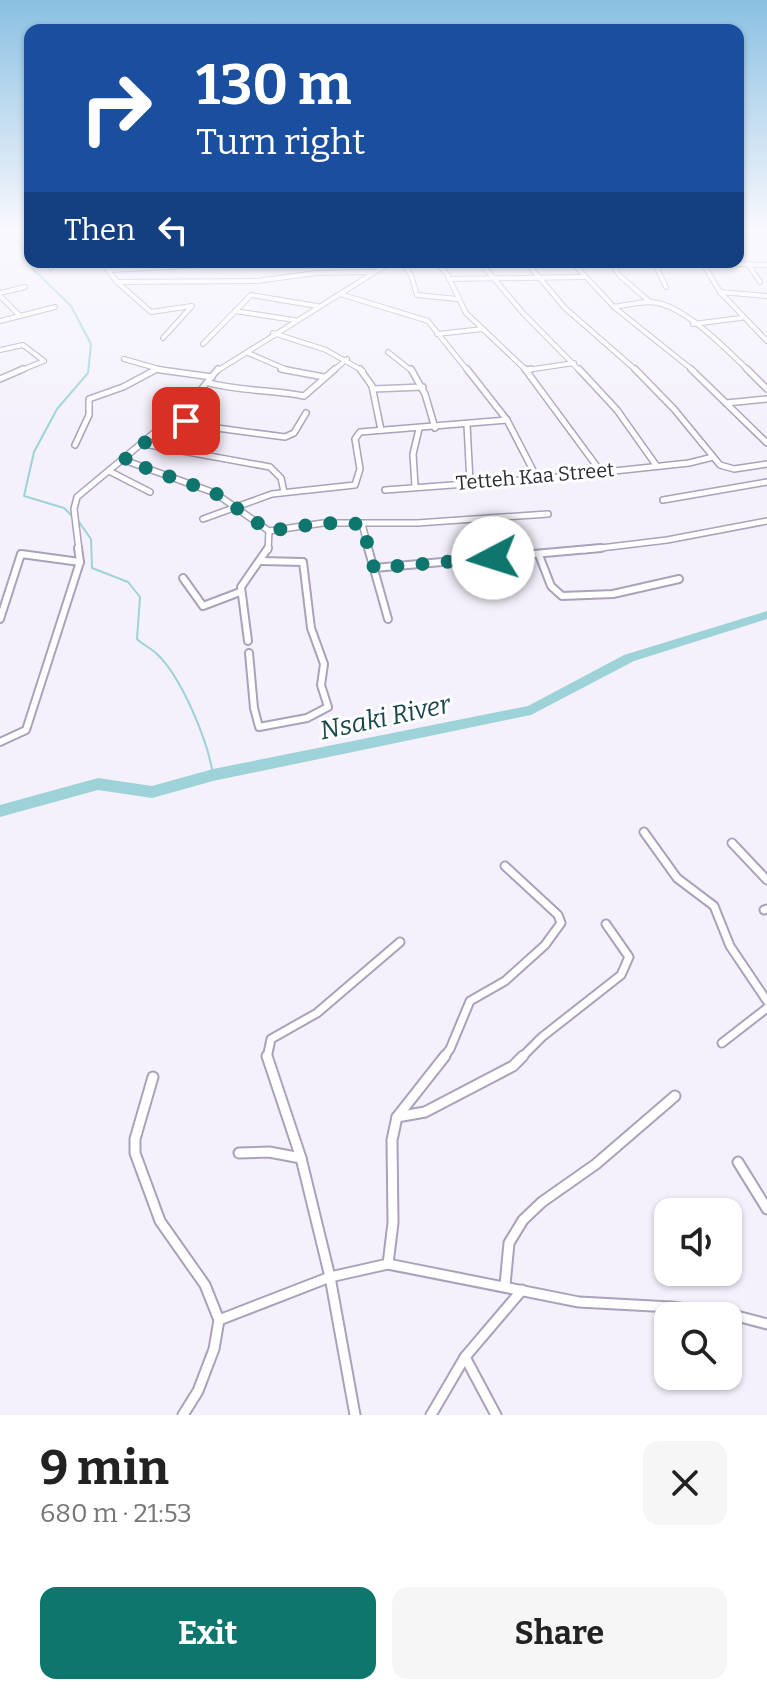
<!DOCTYPE html>
<html lang="en">
<head>
<meta charset="utf-8">
<style>
  body { margin:0; font-family:Bitter,serif; background:#f6f6f6; color:#222; height:100vh; display:flex; flex-direction:column; font-size:30px; white-space:nowrap }
  * { box-sizing:border-box; margin:0 }
  p { font-size:26px; color:#767676 }
  .icon { flex:none; width:44px; height:44px; fill:none; stroke:currentColor; stroke-width:2; stroke-linecap:round; stroke-linejoin:round }
  .map { position:relative; height:1415px; overflow:hidden }
  .drawer { display:flex; flex-direction:column; background:#fff; flex:1 }
  .drawer>* { flex:none }
  .hud { position:absolute; left:24px; top:24px; width:720px; height:244px; border-radius:16px; box-shadow:0 2px 6px #0004; background:#1a4fa0; color:#fff; overflow:hidden }
  .tools { position:absolute; left:654px; top:1198px; display:grid; gap:16px }
  .tools a { display:grid; place-items:center; width:88px; height:88px; border-radius:16px; background:#fff; box-shadow:0 2px 6px #0004; font-size:40px }
  .pin { position:absolute; display:grid; place-items:center; width:68px; height:68px; color:#fff; margin:-34px; border-radius:16px; box-shadow:0 4px 12px #0006 }
  .me { position:absolute; width:88px; margin:-44px; rotate:265deg; stroke-linejoin:round; filter:drop-shadow(0 0 6px #0008) }
  .turn { display:flex; align-items:center; gap:28px; height:168px; padding:0 40px; font-size:36px }
  .turn .icon { width:104px; height:104px; stroke-width:2.5 }
  .turn b { display:block; font-size:56px; line-height:68px }
  .then { display:flex; align-items:center; height:76px; padding:0 40px; background:#0003; gap:16px; font-size:30px }
  .round { display:grid; place-items:center; flex:none; width:84px; height:84px; border-radius:16px; background:#f6f6f6 }
  .head { display:flex; align-items:center; justify-content:space-between; height:136px; padding:0 40px }
  h1 { font-size:48px; font-weight:700; line-height:60px }
  .action { display:flex; gap:16px; margin-top:auto; padding:16px 40px }
  .action a { flex:1; height:92px; border-radius:16px; background:#0f766e; color:#fff; font-size:32px; font-weight:700; line-height:92px; text-align:center }
  .action a+a { background:#f6f6f6; color:#222 }
  .map>svg:first-child { display:block }
  .lines { fill:none; stroke-linecap:round; stroke-linejoin:round }
  .stream { stroke:#9dd3d8; stroke-width:2 }
  .river { fill:#9dd3d8; fill-rule:evenodd }
  .street-far4-casing { stroke:#aaa1bb; stroke-width:6 }
  .street-far3-casing { stroke:#aaa1bb; stroke-width:8 }
  .street-far2-casing { stroke:#aaa1bb; stroke-width:10 }
  .street-far1-casing { stroke:#aaa1bb; stroke-width:11 }
  .street-casing { stroke:#aaa1bb; stroke-width:13 }
  .street-far4 { stroke:#fff; stroke-width:4 }
  .street-far3 { stroke:#fff; stroke-width:5 }
  .street-far2 { stroke:#fff; stroke-width:6 }
  .street-far1 { stroke:#fff; stroke-width:7 }
  .street { stroke:#fff; stroke-width:9 }
  .route { stroke:#0f766e; stroke-width:14; stroke-dasharray:0 25.2 }
  .labels { text-anchor:middle; stroke-width:6; stroke-linejoin:round; paint-order:stroke }
  .far-street-label { font-size:20px; fill:#2d2a34; stroke:#fff }
  .water-label { font-size:26px; font-style:italic; fill:#17474b; stroke:#fff }
</style>
</head>
<body>
<div class="map">
<svg width="767" height="1415" viewBox="0 0 767 1415">
  <rect width="100%" height="100%" fill="#f4f1fc"/>
  <g class="lines">
    <!-- stream -->
    <g class="stream">
      <path d="M12 229 34 270 71 306 91 344 88 373 57 409 34 452 24 496 64 508 74 518"/>
      <path d="M79 522 91 539 92 568 128 582 140 597 137 639C143 645 151 648 157 654 182 678 208 741 213 775"/>
    </g>
    <!-- river -->
    <path class="river" d="M767 611V619L634 661 531 715 213 781 152 798 98 790 0 817V805L98 778 152 786 213 769 528 706 624 655Z"/>
    <defs>
      <g id="street-far4">
        <path d="M738 235 767 236"/>
        <path d="M30 238V244"/>
        <path d="M46 262 51 268"/>
        <path d="M102 262 117 282 257 281 316 273 372 272"/>
        <path d="M402 262 411 275 417 295 457 299"/>
        <path d="M436 262 447 274 466 313 527 371"/>
        <path d="M480 262 523 313 580 371"/>
        <path d="M526 262 565 308 637 371"/>
        <path d="M572 262 614 307 694 371"/>
        <path d="M611 262 620 276 650 302"/>
        <path d="M654 262 666 287"/>
        <path d="M702 262 720 292 767 341"/>
        <path d="M703 263 767 265"/>
        <path d="M748 264 760 282"/>
        <path d="M111 270 258 262"/>
        <path d="M449 279 584 277"/>
        <path d="M117 282 151 312 192 306 163 338"/>
        <path d="M720 292 767 296"/>
        <path d="M0 293 25 287"/>
        <path d="M340 294 428 321 468 371"/>
        <path d="M0 296 20 316"/>
        <path d="M614 307C628 305 644 300 658 303 689 310 727 350 749 371"/>
        <path d="M235 311 294 320"/>
        <path d="M0 321 55 307"/>
        <path d="M693 324 741 318"/>
        <path d="M273 333 326 350 363 371"/>
        <path d="M437 334 483 329"/>
        <path d="M203 344 251 295 317 306"/>
        <path d="M0 350 23 345 44 361 19 371"/>
        <path d="M388 352 412 371"/>
        <path d="M248 353 290 371"/>
        <path d="M124 359 166 371"/>
        <path d="M527 370 574 363"/>
        <path d="M152 371 155 370"/>
        <path d="M217 371 391 262"/>
        <path d="M333 371 347 359"/>
      </g>
      <g id="street-far3">
        <path d="M154 369 212 377"/>
        <path d="M281 369 324 377"/>
        <path d="M360 369 372 386 381 430"/>
        <path d="M411 369 425 394 435 428"/>
        <path d="M467 369 507 420 537 478"/>
        <path d="M525 369 601 472"/>
        <path d="M579 369 617 410 656 465"/>
        <path d="M635 369 674 409 720 465 734 469 767 464"/>
        <path d="M691 369 767 443"/>
        <path d="M747 369 767 389"/>
        <path d="M527 370 531 369"/>
        <path d="M0 379 23 369"/>
        <path d="M209 383C240 391 272 390 304 396L335 369"/>
        <path d="M373 389 423 387"/>
        <path d="M726 403 767 399"/>
        <path d="M174 418 217 428 285 437 294 433 306 413"/>
        <path d="M467 425 470 482"/>
        <path d="M144 444 270 467 281 478 284 492"/>
        <path d="M75 445 89 415V399L123 387 155 370"/>
        <path d="M124 460 215 493 269 531 268 550"/>
        <path d="M109 471 150 492"/>
        <path d="M415 486 413 454 419 429"/>
        <path d="M385 490 549 478 689 463 713 457"/>
        <path d="M663 500 767 482"/>
        <path d="M203 519 272 494 355 485 360 469 355 439 360 432 507 420"/>
        <path d="M362 524 369 550"/>
        <path d="M269 531 323 523H417L548 514"/>
        <path d="M79 550 74 509 77 497 190 403 218 369"/>
        <path d="M584 550 667 540 767 521"/>
      </g>
      <g id="street-far2">
        <path d="M368 548 388 619"/>
        <path d="M539 555 551 586 562 596 613 594 679 579"/>
        <path d="M374 568 601 548"/>
        <path d="M183 578 203 606 240 592"/>
        <path d="M0 619 21 554 80 562"/>
        <path d="M248 641 241 587 268 548"/>
        <path d="M249 653 254 708 259 727 307 718 328 707 321 685 324 664 311 628 303 562 261 561"/>
        <path d="M0 742 26 730 80 562 78 548"/>
      </g>
      <g id="street-far1">
        <path d="M644 832 677 878 714 906 730 946 767 1001"/>
        <path d="M732 843 767 880"/>
        <path d="M764 910 767 909"/>
        <path d="M722 1043 767 1008"/>
        <path d="M267 1058 271 1039 317 1013 400 942"/>
        <path d="M443 1058 450 1049 470 1001 505 981 545 945 561 923 558 915 505 866"/>
        <path d="M521 1058 542 1037 621 975 629 957 606 924"/>
      </g>
      <g id="street">
        <path d="M267 1056 301 1158 330 1277 355 1415"/>
        <path d="M153 1077 135 1139V1153L160 1221 205 1285 219 1320 214 1349 198 1391 183 1415"/>
        <path d="M397 1117 425 1112 513 1066 523 1056"/>
        <path d="M239 1153 269 1152 301 1158"/>
        <path d="M738 1162 767 1209"/>
        <path d="M388 1264 393 1223 392 1140 397 1117 445 1056"/>
        <path d="M505 1285 509 1243 523 1220 542 1202 596 1164 675 1096"/>
        <path d="M219 1320 330 1277 388 1264 579 1302 671 1307 733 1315 767 1324"/>
        <path d="M465 1357 496 1415"/>
        <path d="M431 1415 465 1357 522 1290"/>
      </g>
    </defs>
    <!-- street-far4 casing -->
    <use href="#street-far4" class="street-far4-casing"/>
    <!-- street-far3 casing -->
    <use href="#street-far3" class="street-far3-casing"/>
    <!-- street-far2 casing -->
    <use href="#street-far2" class="street-far2-casing"/>
    <!-- street-far1 casing -->
    <use href="#street-far1" class="street-far1-casing"/>
    <!-- street casing -->
    <use href="#street" class="street-casing"/>
    <!-- street-far4 -->
    <use href="#street-far4" class="street-far4"/>
    <!-- street-far3 -->
    <use href="#street-far3" class="street-far3"/>
    <!-- street-far2 -->
    <use href="#street-far2" class="street-far2"/>
    <!-- street-far1 -->
    <use href="#street-far1" class="street-far1"/>
    <!-- street -->
    <use href="#street" class="street"/>
  </g>
  <!-- sky -->
  <linearGradient id="sky" x2="0" y2="1"><stop stop-color="#8ac0e2"/><stop offset="0.54" stop-color="#faf9fe"/><stop offset="1" stop-color="#faf9fe" stop-opacity="0"/></linearGradient>
  <rect width="767" height="427" fill="url(#sky)"/>
  <g class="lines">
    <!-- route -->
    <path class="route" d="M186 421 174 418 124 460 215 493 269 531 323 523 362 524 374 568 493 558"/>
  </g>
  <g class="labels">
    <!-- far-street labels -->
    <g class="far-street-label">
      <text transform="translate(535 476) rotate(-5)" y="7">Tetteh Kaa Street</text>
    </g>
    <!-- water labels -->
    <g class="water-label">
      <text transform="translate(385 717) rotate(-12)" y="9">Nsaki River</text>
    </g>
  </g>
</svg>
<div class="tools">
<a><svg class="icon" aria-label="sound" viewBox="0 0 24 24"><path d="M4 9h4l5-4v14l-5-4H4zM17 9q2 3 0 6"/></svg></a>
<a><svg class="icon" aria-label="search" viewBox="0 0 24 24"><circle cx="10" cy="10" r="6"/><path d="M15 15l6 6"/></svg></a>
</div>
<div class="pin" style="left:186px;top:421px;background:#d93025"><svg class="icon" aria-label="arrive" viewBox="0 0 24 24"><path d="M6 21V4h12l-3 4 3 4H6"/></svg></div>
<svg class="me" style="left:493px;top:558px" viewBox="-20 -20 40 40"><circle r="19" fill="#fff"/><path d="M0-13L10 11 0 6-10 11z" fill="#0f766e"/></svg>
<div class="hud">
<div class="turn"><svg class="icon" aria-label="right" viewBox="0 0 24 24"><path d="M7 20v-9h11M14 6l5 5-5 5"/></svg><div><b>130 m</b>Turn right</div></div>
<div class="then">Then<svg class="icon" aria-label="left" viewBox="0 0 24 24"><path d="M17 20v-9H6M10 6l-5 5 5 5"/></svg></div>
</div>
</div>
<section class="drawer">
<div class="head"><div><h1>9 min</h1><p>680 m · 21:53</p></div><a class="round"><svg class="icon" aria-label="close" viewBox="0 0 24 24"><path d="M6 6l12 12M18 6L6 18"/></svg></a></div>
<div class="action"><a>Exit</a><a>Share</a></div>
</section>
</body>
</html>
